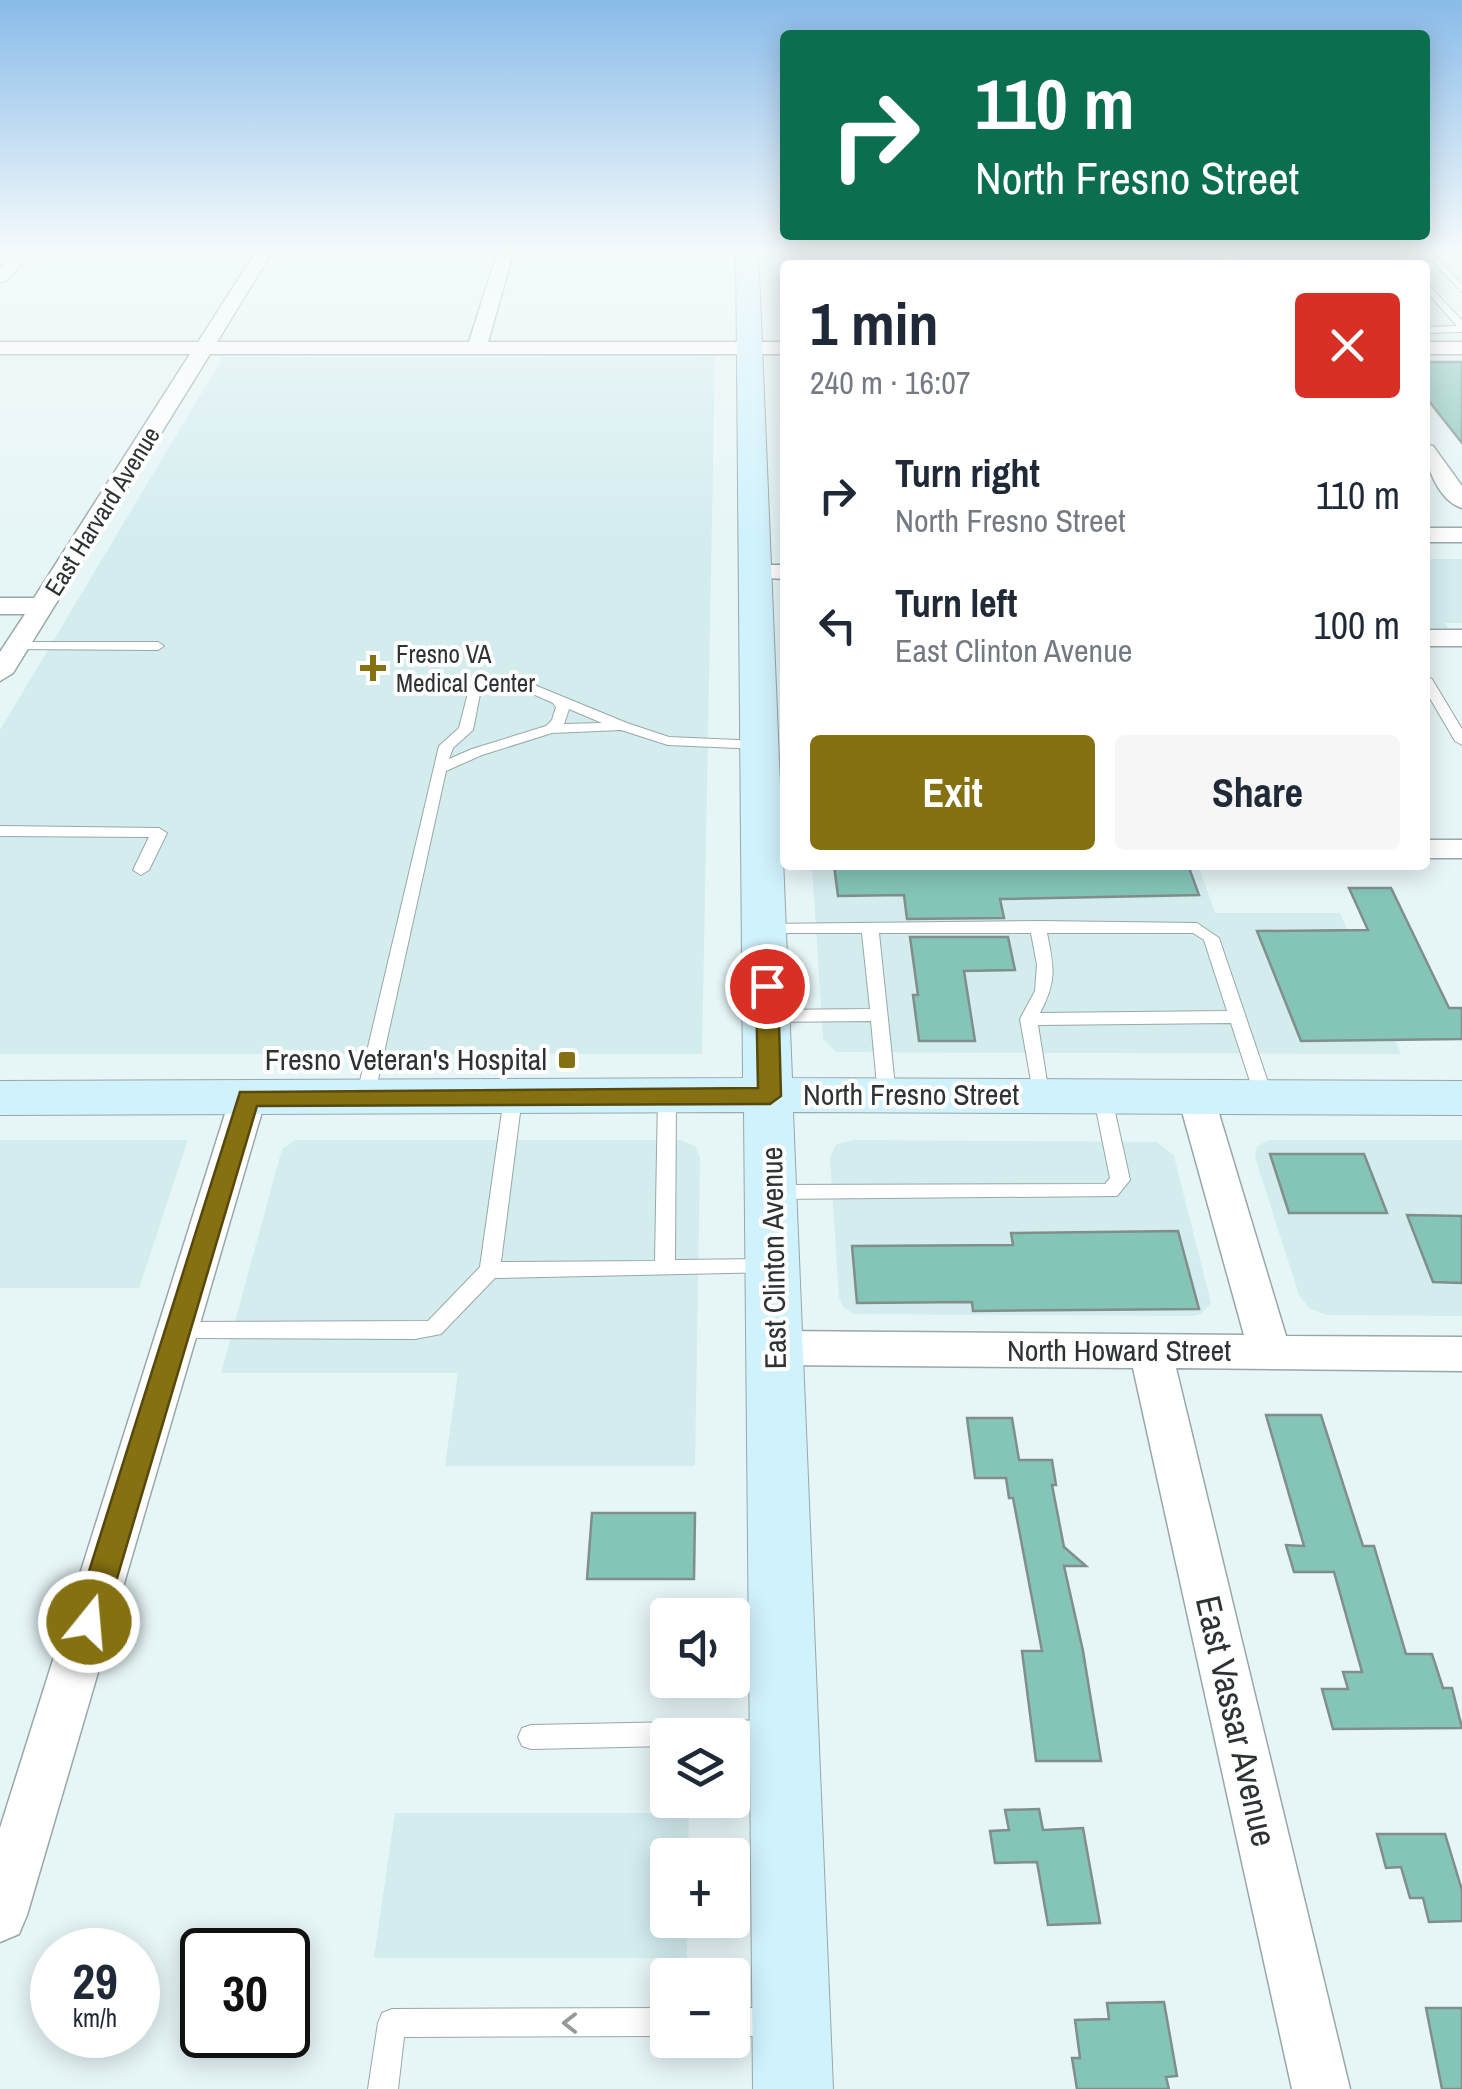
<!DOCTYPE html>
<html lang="en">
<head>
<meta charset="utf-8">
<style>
  body { margin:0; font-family:"Archivo Narrow",sans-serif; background:#f6f6f7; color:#1f2937; height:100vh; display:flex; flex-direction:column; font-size:38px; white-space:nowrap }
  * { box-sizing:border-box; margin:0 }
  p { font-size:32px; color:#747a83 }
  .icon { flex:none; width:55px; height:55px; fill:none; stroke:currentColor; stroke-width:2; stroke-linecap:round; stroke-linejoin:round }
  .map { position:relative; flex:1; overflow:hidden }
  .panel { position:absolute; left:780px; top:260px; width:650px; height:610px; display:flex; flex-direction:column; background:#fff; border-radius:10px; box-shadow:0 5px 25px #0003 }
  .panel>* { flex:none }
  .guide { position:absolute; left:780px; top:30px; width:650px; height:210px; border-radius:10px; box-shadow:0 5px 25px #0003; background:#0b6e4f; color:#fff; overflow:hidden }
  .controls { position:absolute; left:650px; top:1598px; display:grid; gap:20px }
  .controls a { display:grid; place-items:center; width:100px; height:100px; border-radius:10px; background:#fff; box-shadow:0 5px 25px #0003; font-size:50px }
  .speed { position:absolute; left:30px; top:1928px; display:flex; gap:20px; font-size:50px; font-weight:700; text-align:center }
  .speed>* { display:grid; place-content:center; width:130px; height:130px; border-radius:50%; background:#fff; box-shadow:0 5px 25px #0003; line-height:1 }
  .speed small { font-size:25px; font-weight:400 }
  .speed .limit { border:5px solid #111; border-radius:15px; background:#fff; color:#111 }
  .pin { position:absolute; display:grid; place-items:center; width:85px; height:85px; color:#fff; margin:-42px; border:5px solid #fff; border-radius:50%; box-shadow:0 2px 10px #0007 }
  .me { position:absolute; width:110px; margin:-55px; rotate:17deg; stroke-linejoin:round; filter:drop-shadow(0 0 8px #0008) }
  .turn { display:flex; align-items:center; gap:35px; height:210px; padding:0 30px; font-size:45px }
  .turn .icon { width:130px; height:130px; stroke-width:2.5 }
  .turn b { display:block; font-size:70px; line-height:85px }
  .round { display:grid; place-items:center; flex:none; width:105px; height:105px; border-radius:10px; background:#f6f6f7 }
  .headline { display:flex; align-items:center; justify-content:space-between; height:170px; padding:0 30px }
  h1 { font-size:60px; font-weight:700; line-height:75px }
  .action { display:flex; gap:20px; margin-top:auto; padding:20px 30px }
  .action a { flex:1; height:115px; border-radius:10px; background:#857111; color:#fff; font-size:40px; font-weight:700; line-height:115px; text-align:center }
  .action a+a { background:#f6f6f7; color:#1f2937 }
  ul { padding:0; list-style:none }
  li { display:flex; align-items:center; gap:30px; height:130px; padding:0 30px }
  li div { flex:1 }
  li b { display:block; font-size:38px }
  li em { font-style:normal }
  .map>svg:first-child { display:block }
  .built { fill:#d3ecee }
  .building { fill:#84c5b8; stroke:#818e8c; stroke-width:2.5 }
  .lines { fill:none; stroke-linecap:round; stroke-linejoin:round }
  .service-casing { stroke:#99a7a8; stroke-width:2 }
  .minor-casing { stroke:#99a7a8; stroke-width:3 }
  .secondary-casing { stroke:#99a7a8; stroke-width:2 }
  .service { fill:#fff; fill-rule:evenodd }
  .minor { fill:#fff; fill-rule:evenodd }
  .secondary { fill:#d0f2fd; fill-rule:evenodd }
  .oneway { stroke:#96999a }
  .route { fill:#857111; stroke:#56490b; stroke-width:2.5 }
  .poi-dot { fill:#857111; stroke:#fefefe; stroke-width:4 }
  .labels { text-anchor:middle; stroke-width:8; stroke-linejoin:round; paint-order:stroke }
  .far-street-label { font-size:25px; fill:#2d3334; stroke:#fefefe }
  .far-poi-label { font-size:25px; fill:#2d3334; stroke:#fefefe; text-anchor:start }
  .poi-label { font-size:30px; fill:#2d3334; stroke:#fefefe; text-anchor:end }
  .street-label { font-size:30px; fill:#2d3334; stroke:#fefefe }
  .near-street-label { font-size:35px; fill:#2d3334; stroke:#fefefe }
</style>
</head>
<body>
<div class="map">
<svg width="1462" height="2089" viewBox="0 0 1462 2089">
  <rect width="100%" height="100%" fill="#e6f5f6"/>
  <!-- built -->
  <g class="built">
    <path d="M775 247H985L992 265H931L929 259H775Z"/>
    <path d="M715 356 702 1054H0V730L223 357Z"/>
    <path d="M1425 559H1462V623H1445L1458 644H1425Z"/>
    <path d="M812 865H1198L1215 913H1340L1401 1054 836 1052 823 1039Z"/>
    <path d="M0 1140H188L139 1288H0Z"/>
    <path d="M296 1140H680L695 1146 700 1157 695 1466H445L458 1373H221L282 1149Z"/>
    <path d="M852 1140 1157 1142 1174 1156 1211 1303 1201 1314 1192 1316 854 1314 843 1307 839 1297 830 1157 836 1145Z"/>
    <path d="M1269 1140H1462V1316L1327 1315 1309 1308 1299 1295 1255 1157 1257 1146Z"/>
    <path d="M395 1813H689L688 1855H668V1920H687V1958H374Z"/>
  </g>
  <!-- building -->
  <g class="building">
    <path d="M1425 362H1462V443L1425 396Z"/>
    <path d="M834 865H1188L1199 895 1000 899 1004 918 907 919 904 895 838 896Z"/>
    <path d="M1349 888H1391L1449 1008H1462V1039L1301 1041 1257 931 1368 930Z"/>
    <path d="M910 937H1008L1015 970 964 971 975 1041H919L913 995H918Z"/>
    <path d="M1270 1154H1364L1387 1213H1289Z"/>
    <path d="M1407 1215 1462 1216V1283L1433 1282Z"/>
    <path d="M1178 1231 1199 1309 973 1311 972 1302 857 1303 852 1246 1013 1245 1011 1233Z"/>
    <path d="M1266 1415H1321L1363 1546H1374L1406 1654H1432L1443 1688H1452L1462 1728 1333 1729 1322 1689H1348L1343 1672H1362L1334 1572H1294L1286 1545 1304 1546Z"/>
    <path d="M967 1418H1012L1019 1460H1052L1056 1485H1052L1064 1547 1086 1566H1064L1083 1651 1101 1761H1036L1022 1651H1042L1013 1498H1009L1006 1478H975Z"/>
    <path d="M592 1513H695L694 1579H587Z"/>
    <path d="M1039 1809 1043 1830 1083 1828 1100 1923 1048 1925 1037 1862 995 1863 990 1831 1009 1830 1005 1810Z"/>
    <path d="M1377 1834H1445L1462 1890V1921L1429 1922 1423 1898H1410L1401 1867 1386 1868Z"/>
    <path d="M1164 2002 1177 2076 1166 2077 1169 2089H1077L1072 2058H1080L1075 2020 1109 2019 1107 2003Z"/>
    <path d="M1426 2008H1462V2089H1442Z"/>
  </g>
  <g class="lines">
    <defs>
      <g id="service">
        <path d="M869 247H877L878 250H977L975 247H983L986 253 982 256H874L870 253Z"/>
        <path d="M1386 247H1394L1410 265H1401Z"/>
        <path d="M1418 247H1426L1462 284V292Z"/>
        <path d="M1002 252 1192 251 1196 254 1192 257H999Z"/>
        <path d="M1425 282 1462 320V332L1425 333V327L1457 326 1425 290Z"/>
        <path d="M17 642H158L164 646 158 650 12 649V643Z"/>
        <path d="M510 675 627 723 669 737 760 741 767 745 760 749 668 745 621 730 552 733 482 755 446 771 374 1098 365 1104 359 1102 356 1098 439 746 459 728 469 689 493 677ZM508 683 553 703 556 707 552 720 546 726 472 749 449 759 453 748 473 730 480 694ZM569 709 602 723 564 724Z"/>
        <path d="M1425 675 1432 679 1462 729V745L1455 741 1425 690Z"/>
        <path d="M0 826 159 828 167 833 149 870 141 875 133 870 149 837 0 836Z"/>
        <path d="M1038 921 1197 923 1219 938 1273 1097 1270 1101H1258L1255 1097 1231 1023 1038 1025 1049 1094 1046 1098H1034L1020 1019 1035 991 1037 965 1031 933H879L896 1096 893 1100H881L878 1096 871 1021 769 1022 760 1016 769 1010 870 1009 862 933H765L757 928 759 924ZM1047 933H1193L1204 940 1227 1011 1040 1013C1057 981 1054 968 1047 933Z"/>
        <path d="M1102 1088 1111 1094 1130 1180 1117 1196 774 1199 767 1197 764 1192 767 1187 774 1185 1105 1184 1110 1178 1093 1094Z"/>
        <path d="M667 1090 676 1096 675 1260 769 1259 776 1262 779 1267 776 1272 495 1278 441 1334 415 1339 177 1338 170 1336 167 1330 170 1324 177 1322 428 1321 480 1267 504 1097 513 1091 522 1097 501 1262 655 1261 658 1096Z"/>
        <path d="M770 1720 779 1723 783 1732 779 1741 770 1744 732 1745V1735H668V1746L531 1749 522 1746 518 1737 522 1728 531 1725Z"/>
        <path d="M668 2008V2036L404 2037 398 2089H368L378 2023 382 2013 392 2009Z"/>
        <path d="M732 2008H776L786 2012 790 2022 786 2032 776 2036H732Z"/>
      </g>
      <g id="minor">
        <path d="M20 247H37L6 281 0 282V267Z"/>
        <path d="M259 247H275L217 342H469L499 247H515L488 342H785V354H210L13 673 0 681V652L25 614H0V598H34L190 354H0V342H198Z"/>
        <path d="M1215 247H1231L1245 265H1227Z"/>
        <rect x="1425" y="342" width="37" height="12"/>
        <path d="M1425 445 1433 446 1462 486V508C1439 501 1425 466 1425 445Z"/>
        <rect x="1425" y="528" width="37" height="14"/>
        <path d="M755 565H785V579L746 577 743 572 746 567Z"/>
        <rect x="1425" y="630" width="37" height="16"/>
        <rect x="1425" y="840" width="37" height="18"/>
        <path d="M1196 1084 1209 1088 1214 1097 1286 1336 1462 1337V1371L1176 1368 1350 2089H1292L1133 1368 776 1365 761 1360 755 1348 761 1336 776 1331 1244 1335 1178 1097 1183 1088Z"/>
        <path d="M248 1085 261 1089 266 1098 27 1915 19 1934 0 1942V1828L230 1098 235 1089Z"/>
      </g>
      <path id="secondary" d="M736 247H758L792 1078 1462 1081V1115L793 1112 833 2089H753L744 1112 0 1115V1081L743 1078Z"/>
    </defs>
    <!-- service casing -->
    <use href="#service" class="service-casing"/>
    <!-- minor casing -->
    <use href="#minor" class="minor-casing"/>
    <!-- secondary casing -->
    <use href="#secondary" class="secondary-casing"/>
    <!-- service -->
    <use href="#service" class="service"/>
    <!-- minor -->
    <use href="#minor" class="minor"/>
    <!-- secondary -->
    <use href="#secondary" class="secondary"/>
  </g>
  <!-- one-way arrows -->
  <defs><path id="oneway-chevron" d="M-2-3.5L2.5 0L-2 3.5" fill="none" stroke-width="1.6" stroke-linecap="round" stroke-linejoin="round" transform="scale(2.5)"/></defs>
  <use class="oneway" href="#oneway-chevron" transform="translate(570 2023) rotate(180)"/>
  <!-- sky -->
  <linearGradient id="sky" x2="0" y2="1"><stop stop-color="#89bbe9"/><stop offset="0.46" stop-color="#f4fafb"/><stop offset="1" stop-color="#f4fafb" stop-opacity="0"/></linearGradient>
  <rect width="1462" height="539" fill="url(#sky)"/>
  <!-- route -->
  <path class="route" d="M767 979 778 986 781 1096 770 1104 257 1106 104 1622 100 1633 89 1637 78 1633 73 1622 240 1092 758 1088 756 986Z"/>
  <!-- markers -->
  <g class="poi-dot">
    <path d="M368 653h10v10h10v10h-10v10h-10v-10h-10v-10h10z"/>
    <rect x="557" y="1050" width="20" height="20" rx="5"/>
  </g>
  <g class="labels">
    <!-- far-street labels -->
    <g class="far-street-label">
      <text transform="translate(102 511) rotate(-58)" y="9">East Harvard Avenue</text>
    </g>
    <!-- far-poi labels -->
    <g class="far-poi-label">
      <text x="396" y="663">Fresno VA<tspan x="396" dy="29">Medical Center</tspan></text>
    </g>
    <!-- poi labels -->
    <g class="poi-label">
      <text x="547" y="1070">Fresno Veteran's Hospital</text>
    </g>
    <!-- street labels -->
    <g class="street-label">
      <text x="911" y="1105">North Fresno Street</text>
      <text transform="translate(774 1258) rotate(-91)" y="10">East Clinton Avenue</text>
      <text x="1119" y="1361">North Howard Street</text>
    </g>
    <!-- near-street labels -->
    <g class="near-street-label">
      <text transform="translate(1236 1721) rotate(77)" y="12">East Vassar Avenue</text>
    </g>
  </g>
</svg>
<div class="controls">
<a><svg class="icon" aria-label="sound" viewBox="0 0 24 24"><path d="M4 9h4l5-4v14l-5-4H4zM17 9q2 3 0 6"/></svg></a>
<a><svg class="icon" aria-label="layers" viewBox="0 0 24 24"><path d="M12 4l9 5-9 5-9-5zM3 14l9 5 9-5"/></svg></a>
<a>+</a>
<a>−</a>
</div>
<div class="speed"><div>29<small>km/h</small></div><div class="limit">30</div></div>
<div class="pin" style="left:767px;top:986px;background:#d93025"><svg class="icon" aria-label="arrive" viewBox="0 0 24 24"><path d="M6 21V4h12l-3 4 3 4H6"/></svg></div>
<svg class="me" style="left:89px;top:1622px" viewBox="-20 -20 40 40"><circle r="17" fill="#857111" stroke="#fff" stroke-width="3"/><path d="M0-11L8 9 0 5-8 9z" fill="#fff"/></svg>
<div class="guide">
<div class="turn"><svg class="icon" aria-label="right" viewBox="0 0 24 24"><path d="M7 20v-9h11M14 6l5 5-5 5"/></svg><div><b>110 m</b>North Fresno Street</div></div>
</div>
<section class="panel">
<div class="headline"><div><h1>1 min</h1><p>240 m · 16:07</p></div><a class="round" style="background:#d93025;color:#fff"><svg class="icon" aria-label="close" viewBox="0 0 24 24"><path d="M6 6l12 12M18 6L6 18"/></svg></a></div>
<ul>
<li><svg class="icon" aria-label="right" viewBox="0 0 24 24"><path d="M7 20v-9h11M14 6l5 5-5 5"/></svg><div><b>Turn right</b><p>North Fresno Street</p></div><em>110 m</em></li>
<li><svg class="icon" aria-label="left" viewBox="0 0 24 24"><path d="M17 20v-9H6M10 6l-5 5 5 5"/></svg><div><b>Turn left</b><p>East Clinton Avenue</p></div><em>100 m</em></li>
</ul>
<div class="action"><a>Exit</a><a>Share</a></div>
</section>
</div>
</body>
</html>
